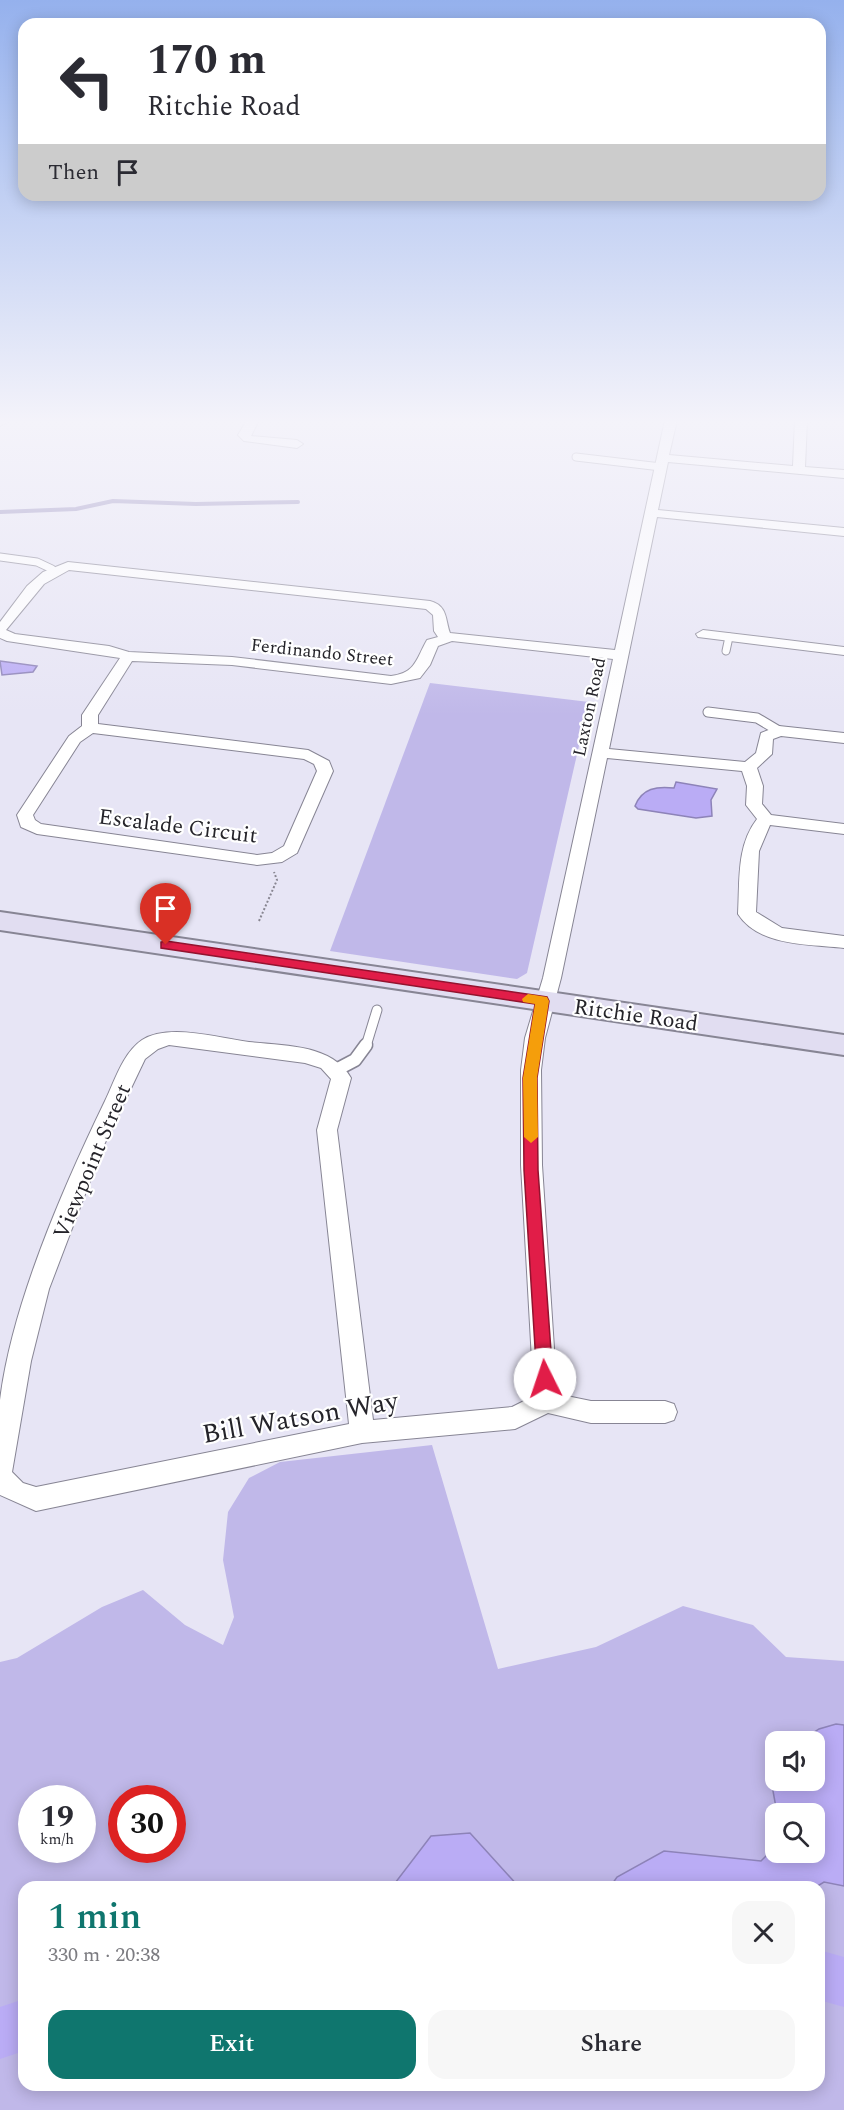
<!DOCTYPE html>
<html lang="en">
<head>
<meta charset="utf-8">
<style>
  body { margin:0; font-family:Spectral,serif; background:#f7f7f7; color:#2b2b33; height:100vh; display:flex; flex-direction:column; font-size:22px; white-space:nowrap }
  * { box-sizing:border-box; margin:0 }
  p { font-size:20px; color:#7c7c81 }
  .icon { flex:none; width:33px; height:33px; fill:none; stroke:currentColor; stroke-width:2; stroke-linecap:round; stroke-linejoin:round }
  .map { position:relative; flex:1; overflow:hidden }
  .side { position:absolute; left:18px; top:1881px; width:807px; height:210px; display:flex; flex-direction:column; background:#fff; border-radius:18px; box-shadow:0 3px 15px #0003 }
  .side>* { flex:none }
  .banner { position:absolute; left:18px; top:18px; width:808px; height:183px; border-radius:18px; box-shadow:0 3px 15px #0003; background:#fff; color:#2b2b33; overflow:hidden }
  .tools { position:absolute; left:765px; top:1731px; display:grid; gap:12px }
  .tools a { display:grid; place-items:center; width:60px; height:60px; border-radius:12px; background:#fff; box-shadow:0 3px 15px #0003; font-size:30px }
  .speed { position:absolute; left:18px; top:1785px; display:flex; gap:12px; font-size:30px; font-weight:700; text-align:center }
  .speed>* { display:grid; place-content:center; width:78px; height:78px; border-radius:50%; background:#fff; box-shadow:0 3px 15px #0003; line-height:1 }
  .speed small { font-size:15px; font-weight:400 }
  .speed .limit { border:9px solid #d22; background:#fff; color:#111 }
  .pin { position:absolute; display:grid; place-items:center; width:51px; height:51px; color:#fff; margin:-62px -26px; border-radius:50% 50% 50% 0; rotate:-45deg; box-shadow:0 0 6px #0007 }
  .pin .icon { rotate:45deg }
  .me { position:absolute; width:66px; margin:-33px; rotate:356deg; stroke-linejoin:round; filter:drop-shadow(0 0 4px #0008) }
  .turn { display:flex; align-items:center; gap:21px; height:126px; padding:0 30px; font-size:27px }
  .turn .icon { width:78px; height:78px; stroke-width:2.5 }
  .turn b { display:block; font-size:42px; line-height:51px }
  .then { display:flex; align-items:center; height:57px; padding:0 30px; background:#0003; gap:12px; font-size:22px }
  .round { display:grid; place-items:center; flex:none; width:63px; height:63px; border-radius:18px; background:#f7f7f7 }
  .headline { display:flex; align-items:center; justify-content:space-between; height:102px; padding:0 30px }
  h1 { font-size:36px; font-weight:600; line-height:45px; color:#0f766e }
  .cta { display:flex; gap:12px; margin-top:auto; padding:12px 30px }
  .cta a { flex:1; height:69px; border-radius:18px; background:#0f766e; color:#fff; font-size:24px; font-weight:600; line-height:69px; text-align:center }
  .cta a+a { background:#f7f7f7; color:#2b2b33 }
  .map>svg:first-child { display:block }
  .green { fill:#c0b8e9; fill-rule:evenodd }
  .water { fill:#baacf5; stroke:#8d83b8; stroke-width:1.5 }
  .lines { fill:none; stroke-linecap:round; stroke-linejoin:round }
  .stream { stroke:#8d83b8; stroke-width:4 }
  .river { fill:#baacf5; fill-rule:evenodd }
  .lane-far2-casing { stroke:#878594; stroke-width:9 }
  .lane-far1-casing { stroke:#878594; stroke-width:11 }
  .lane-casing { stroke:#878594; stroke-width:15 }
  .street-casing { stroke:#878594; stroke-width:2 }
  .secondary-casing { stroke:#878594; stroke-width:4 }
  .path { stroke:#888691; stroke-width:2; stroke-dasharray:2 2; stroke-linecap:butt }
  .lane-far2 { stroke:#fff; stroke-width:7 }
  .lane-far1 { stroke:#fff; stroke-width:9 }
  .lane { stroke:#fff; stroke-width:12 }
  .street { fill:#fff; fill-rule:evenodd }
  .secondary { fill:#e1ddf1; fill-rule:evenodd }
  .route { fill:#e11d48; stroke:#92132f; stroke-width:1.5 }
  .slow { fill:#f59e0b }
  .labels { text-anchor:middle; stroke-width:4.5; stroke-linejoin:round; paint-order:stroke }
  .far-street-label { font-size:18px; fill:#25242a; stroke:#fff }
  .street-label { font-size:22px; fill:#25242a; stroke:#fff }
  .near-street-label { font-size:27px; fill:#25242a; stroke:#fff }
</style>
</head>
<body>
<div class="map">
<svg width="844" height="2110" viewBox="0 0 844 2110">
  <rect width="100%" height="100%" fill="#e7e5f5"/>
  <!-- green -->
  <g class="green">
    <path d="M430 683 589 702 527 973 517 979 330 951Z"/>
    <path d="M432 1445 498 1669 596 1647 683 1606 753 1625 786 1657 844 1661V2110H0V1662L17 1658 102 1607 143 1590 185 1625 223 1645 234 1617 223 1560 228 1512 249 1478 280 1462ZM776 1742H814V1780H776ZM32 1798H82V1850H32ZM122 1798H172V1850H122ZM776 1814H814V1852H776ZM24 1887H819V2085H24Z"/>
  </g>
  <!-- water -->
  <g class="water">
    <path d="M0 661 37 666 33 672 2 675Z"/>
    <path d="M676 782 717 789 711 800 712 816 696 818 638 809 635 806C642 788 657 786 674 788Z"/>
    <path d="M836 1724 844 1725V1886L824 1882 816 1887H610L617 1877 664 1851 761 1861 775 1847 776 1852H814V1814L777 1813 771 1780 775 1772 776 1780H814V1742L801 1741 819 1729Z"/>
    <path d="M470 1833 519 1887H392L431 1836Z"/>
  </g>
  <g class="lines">
    <!-- stream -->
    <path class="stream" d="M0 512 76 509 113 501 196 504 298 502"/>
    <!-- river -->
    <g class="river">
      <path d="M819 1950 844 1957V2007L819 2000Z"/>
      <path d="M24 1999V2051L0 2059V2007Z"/>
    </g>
    <defs>
      <g id="lane-far2">
        <path d="M576 457 661 467"/>
        <path d="M0 557 37 562 52 569"/>
        <path d="M726 651 729 637"/>
      </g>
      <g id="lane-far1">
        <path d="M708 712 757 718 779 731"/>
        <path d="M366 1046 377 1010"/>
      </g>
      <path id="lane" d="M336 1070 355 1060 366 1045"/>
      <g id="street">
        <path d="M0 420H9L0 426Z"/>
        <path d="M247 420H259L251 436 297 440 303 444 297 448 244 441 238 435Z"/>
        <path d="M665 420H677L669 455 793 466 795 420H807L805 467 844 470V478L668 462 658 510 844 528V536L657 517 609 749 745 762 756 753 761 733 779 726 844 733V743L781 736 773 739 772 754 757 768 763 786 762 804 771 815 844 824V834L770 825 759 851 756 912 782 928 844 936V948C811 944 759 947 738 914 740 882 736 846 757 819L746 805 747 786 742 771 607 758 561 978 545 1038 541 1070 542 1165 557 1394 591 1401H665L674 1404 677 1412 674 1420 665 1423H591L548 1413 515 1429 362 1443 36 1511 0 1495C0 1464 0 1431 0 1400 12 1304 63 1188 105 1101 115 1080 123 1053 142 1040 169 1023 219 1038 249 1042 284 1046 332 1044 351 1078L337 1130 373 1420 512 1407 534 1396 521 1165V1070L525 1038 543 978 613 659 452 641 438 646 430 665 420 678 391 684 232 665 132 661 98 715V724L308 750 329 761 333 771 297 853 282 862 257 865 37 834 21 827 17 815 69 736 82 726V715L120 658 7 641 0 638V622L27 586 43 572 68 562 430 601C448 606 445 619 450 633L615 650ZM69 570 426 609 433 615 434 631 438 637 427 640C416 659 416 673 391 676L232 657 129 652 109 646 15 634 6 630 44 584ZM93 733 304 759 314 764 317 771 284 846 272 853 257 855 41 824 35 820 33 815 80 742ZM169 1045 305 1063 321 1068 331 1079 317 1130 349 1424 36 1487 23 1483 12 1472 31 1361 49 1289 103 1147 145 1059 158 1049Z"/>
        <path d="M703 630 844 647V655L698 637 696 634Z"/>
      </g>
      <path id="secondary" d="M0 912 844 1035V1055L0 930Z"/>
    </defs>
    <!-- lane-far2 casing -->
    <use href="#lane-far2" class="lane-far2-casing"/>
    <!-- lane-far1 casing -->
    <use href="#lane-far1" class="lane-far1-casing"/>
    <!-- lane casing -->
    <use href="#lane" class="lane-casing"/>
    <!-- street casing -->
    <use href="#street" class="street-casing"/>
    <!-- secondary casing -->
    <use href="#secondary" class="secondary-casing"/>
    <!-- path -->
    <path class="path" d="M259 921 277 880 274 872"/>
    <!-- lane-far2 -->
    <use href="#lane-far2" class="lane-far2"/>
    <!-- lane-far1 -->
    <use href="#lane-far1" class="lane-far1"/>
    <!-- lane -->
    <use href="#lane" class="lane"/>
    <!-- street -->
    <use href="#street" class="street"/>
    <!-- secondary -->
    <use href="#secondary" class="secondary"/>
  </g>
  <!-- sky -->
  <linearGradient id="sky" x2="0" y2="1"><stop stop-color="#95b1ed"/><stop offset="0.59" stop-color="#f4f3fa"/><stop offset="1" stop-color="#f4f3fa" stop-opacity="0"/></linearGradient>
  <rect width="844" height="715" fill="url(#sky)"/>
  <!-- route -->
  <path class="route" d="M166 941 547 997 549 1001 537 1078 538 1170 553 1379 551 1384 545 1386 539 1384 537 1379 524 1170 523 1078 535 1004 161 948V942Z"/>
  <!-- slow -->
  <path class="slow" d="M528 994 547 997 549 1001 537 1078 538 1137 531 1143 524 1137 523 1078 535 1004 523 1002 522 999Z"/>
  <g class="labels">
    <!-- far-street labels -->
    <g class="far-street-label">
      <text transform="translate(322 652) rotate(6)" y="6">Ferdinando Street</text>
      <text transform="translate(589 707) rotate(-78)" y="6">Laxton Road</text>
    </g>
    <!-- street labels -->
    <g class="street-label">
      <text transform="translate(178 825) rotate(7)" y="8">Escalade Circuit</text>
      <text transform="translate(636 1014) rotate(8)" y="8">Ritchie Road</text>
      <text transform="translate(91 1161) rotate(-67)" y="8">Viewpoint Street</text>
    </g>
    <!-- near-street labels -->
    <g class="near-street-label">
      <text transform="translate(300 1417) rotate(-10)" y="9">Bill Watson Way</text>
    </g>
  </g>
</svg>
<div class="tools">
<a><svg class="icon" aria-label="sound" viewBox="0 0 24 24"><path d="M4 9h4l5-4v14l-5-4H4zM17 9q2 3 0 6"/></svg></a>
<a><svg class="icon" aria-label="search" viewBox="0 0 24 24"><circle cx="10" cy="10" r="6"/><path d="M15 15l6 6"/></svg></a>
</div>
<div class="speed"><div>19<small>km/h</small></div><div class="limit">30</div></div>
<div class="pin" style="left:166px;top:945px;background:#d93025"><svg class="icon" aria-label="arrive" viewBox="0 0 24 24"><path d="M6 21V4h12l-3 4 3 4H6"/></svg></div>
<svg class="me" style="left:545px;top:1379px" viewBox="-20 -20 40 40"><circle r="19" fill="#fff"/><path d="M0-13L10 11 0 6-10 11z" fill="#e11d48"/></svg>
<div class="banner">
<div class="turn"><svg class="icon" aria-label="left" viewBox="0 0 24 24"><path d="M17 20v-9H6M10 6l-5 5 5 5"/></svg><div><b>170 m</b>Ritchie Road</div></div>
<div class="then">Then<svg class="icon" aria-label="arrive" viewBox="0 0 24 24"><path d="M6 21V4h12l-3 4 3 4H6"/></svg></div>
</div>
<section class="side">
<div class="headline"><div><h1>1 min</h1><p>330 m · 20:38</p></div><a class="round"><svg class="icon" aria-label="close" viewBox="0 0 24 24"><path d="M6 6l12 12M18 6L6 18"/></svg></a></div>
<div class="cta"><a>Exit</a><a>Share</a></div>
</section>
</div>
</body>
</html>
